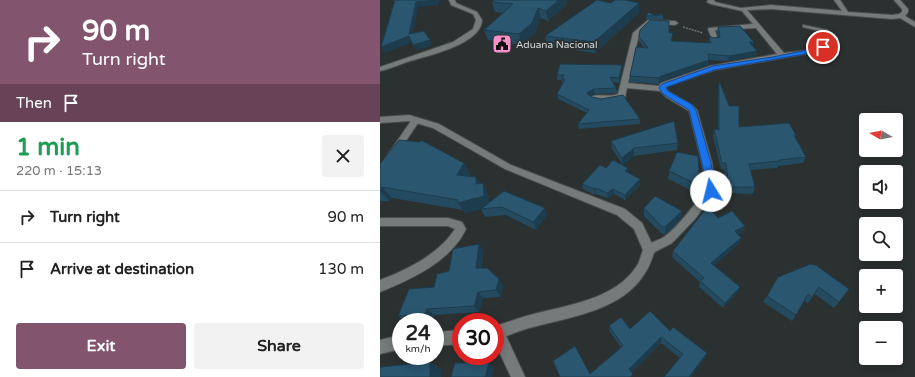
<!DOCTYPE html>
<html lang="en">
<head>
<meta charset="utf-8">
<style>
  body { margin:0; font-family:"Varela Round",sans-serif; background:#f2f2f2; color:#222; height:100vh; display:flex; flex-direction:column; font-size:15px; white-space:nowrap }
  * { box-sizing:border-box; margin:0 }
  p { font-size:13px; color:#767676 }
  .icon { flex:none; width:22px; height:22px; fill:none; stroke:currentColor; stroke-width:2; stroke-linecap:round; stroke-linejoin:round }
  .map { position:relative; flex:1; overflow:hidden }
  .details { display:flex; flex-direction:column; background:#fff; width:380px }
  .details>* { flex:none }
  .top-card { background:#82546e; color:#fff; overflow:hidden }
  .needle { width:26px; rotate:279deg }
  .fabs { position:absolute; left:479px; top:113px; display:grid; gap:8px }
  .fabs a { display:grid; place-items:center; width:44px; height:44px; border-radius:4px; background:#fff; box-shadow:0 2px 10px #0003; font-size:20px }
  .speed { position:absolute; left:12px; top:313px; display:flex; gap:8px; font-size:20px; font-weight:700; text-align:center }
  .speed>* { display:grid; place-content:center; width:52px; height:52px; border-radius:50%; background:#fff; box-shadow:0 2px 10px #0003; line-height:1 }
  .speed small { font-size:10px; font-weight:400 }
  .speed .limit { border:6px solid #d22; background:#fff; color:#111 }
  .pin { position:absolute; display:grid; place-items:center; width:34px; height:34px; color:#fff; margin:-17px; border:2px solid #fff; border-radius:50%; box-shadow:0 1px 4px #0007 }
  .me { position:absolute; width:44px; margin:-22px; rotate:351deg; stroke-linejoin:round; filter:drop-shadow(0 0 3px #0008) }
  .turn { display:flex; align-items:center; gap:14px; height:84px; padding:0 16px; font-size:18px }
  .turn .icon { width:52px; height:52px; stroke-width:2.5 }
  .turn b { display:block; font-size:28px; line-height:34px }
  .then { display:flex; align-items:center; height:38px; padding:0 16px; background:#0003; gap:8px; font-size:15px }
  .round { display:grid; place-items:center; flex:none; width:42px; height:42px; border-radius:4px; background:#f2f2f2 }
  .overview { display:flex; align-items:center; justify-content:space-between; height:68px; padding:0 16px }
  h1 { font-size:24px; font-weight:700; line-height:30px; color:#1e9e55 }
  .primary-button { display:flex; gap:8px; margin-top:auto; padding:8px 16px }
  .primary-button a { flex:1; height:46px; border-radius:4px; background:#82546e; color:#fff; font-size:16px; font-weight:700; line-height:46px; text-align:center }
  .primary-button a+a { background:#f2f2f2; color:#222 }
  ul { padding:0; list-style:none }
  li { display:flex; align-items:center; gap:12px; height:52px; padding:0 16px; border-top:1px solid #e0e0e0 }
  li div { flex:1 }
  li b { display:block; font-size:15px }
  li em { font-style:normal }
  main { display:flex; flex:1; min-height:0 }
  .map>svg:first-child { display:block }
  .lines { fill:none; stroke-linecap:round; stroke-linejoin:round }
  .street-casing { stroke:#4a4e4e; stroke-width:2 }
  .secondary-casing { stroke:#4a4e4e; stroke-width:2 }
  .path { stroke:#6e7272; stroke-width:1.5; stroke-dasharray:2 1; stroke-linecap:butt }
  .street { fill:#757a7b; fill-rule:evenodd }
  .secondary { fill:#757a7b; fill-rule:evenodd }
  .wall { fill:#244a5f }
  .shaded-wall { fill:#1d3c4e }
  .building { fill:#2a566f; stroke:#1d3c4e }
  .route { fill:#1a73e8; stroke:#114b97 }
  .labels { text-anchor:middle; stroke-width:4; stroke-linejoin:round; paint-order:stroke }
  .far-poi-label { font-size:10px; fill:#d6d9d9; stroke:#2b3030; text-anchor:start }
</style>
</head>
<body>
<main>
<section class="details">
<div class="top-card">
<div class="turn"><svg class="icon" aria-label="right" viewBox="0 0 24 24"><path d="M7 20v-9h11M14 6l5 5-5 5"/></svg><div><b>90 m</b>Turn right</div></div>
<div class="then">Then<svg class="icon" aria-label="arrive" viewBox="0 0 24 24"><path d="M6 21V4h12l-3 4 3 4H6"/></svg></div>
</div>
<div class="overview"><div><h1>1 min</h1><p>220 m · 15:13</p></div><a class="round"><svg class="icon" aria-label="close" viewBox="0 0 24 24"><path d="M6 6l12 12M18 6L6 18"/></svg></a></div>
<ul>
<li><svg class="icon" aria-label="right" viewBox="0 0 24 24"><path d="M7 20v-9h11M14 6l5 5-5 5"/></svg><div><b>Turn right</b></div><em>90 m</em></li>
<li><svg class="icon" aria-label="arrive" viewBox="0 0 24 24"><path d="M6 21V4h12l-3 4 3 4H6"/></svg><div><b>Arrive at destination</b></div><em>130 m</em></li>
</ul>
<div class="primary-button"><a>Exit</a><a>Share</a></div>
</section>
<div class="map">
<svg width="535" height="377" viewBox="0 0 535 377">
  <rect width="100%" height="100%" fill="#2b3030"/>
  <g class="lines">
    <defs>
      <g id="street">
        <path d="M328 0H334L335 2 361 8 391 5 462 11 454 0H460L468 12 512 15 519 14 522 12V9L514 0H520L528 9V12L525 16 535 22V27L520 18 512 19 391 9 367 10 404 53C418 51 443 51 451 37L444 32 423 27V25L448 30 457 37 453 44 436 52 335 70 287 86 286 89 288 91 312 105 317 110 332 163 336 191 315 219 292 243 269 255 265 254 263 250C267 243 277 241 284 237 299 226 314 205 326 190L322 163 309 111 286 97 280 91 247 88 245 97C236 101 218 105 209 98 216 92 229 98 238 94L253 33 268 20 295 21 298 23 295 25 269 24 259 34 248 83 279 86 281 83 330 66 397 54 376 28 335 30 338 41 333 42 328 29 329 28 373 24 362 11 331 4 327 2Z"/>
        <path d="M36 117 40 120 3 175 0 176V166L33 118Z"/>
        <path d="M0 218H68L82 222 86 229C70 262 32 279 0 292V280C27 270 59 254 75 229L68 226H0Z"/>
        <path d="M117 325 122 327 145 377H131L115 343V326Z"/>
      </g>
      <g id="secondary">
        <path d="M69 0H75L76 3 97 12 102 20C101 45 46 56 27 62 18 65 9 69 0 71V67L73 42 93 29 96 20 93 14 71 5Z"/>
        <path d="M29 115 59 124 131 165 245 209 262 223 275 250C272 258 270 266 265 273 243 310 191 317 153 327 140 330 128 336 115 340V326C127 323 138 318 150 315 186 305 237 300 258 264 260 260 261 255 263 250L254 229 237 215 125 169 53 128 29 121 0 123V117Z"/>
        <path d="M81 330V344L55 346V332Z"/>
        <path d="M21 335V349L0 354V340Z"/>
      </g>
    </defs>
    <!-- street casing -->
    <use href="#street" class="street-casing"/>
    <!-- secondary casing -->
    <use href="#secondary" class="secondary-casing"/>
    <!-- path -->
    <path class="path" d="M303 27 323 33"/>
    <!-- street -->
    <use href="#street" class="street"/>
    <!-- secondary -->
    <use href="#secondary" class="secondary"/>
  </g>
  <!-- wall -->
  <g class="wall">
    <path d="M114 0H187V4L168 21 161 18 155 33 142 45 108 40 104 30 124 13 115 12 112 2Z"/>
    <path d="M231 3H259V13L215 53 167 46 165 36Z"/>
    <path d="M275 15H283V19L266 20V16Z"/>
    <path d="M338 27 373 47 376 56 348 61 329 60V65L281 82 279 84 250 82V76L264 48 259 41V36L289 33 292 38V41L329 43V36L334 38 338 37 337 32Z"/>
    <path d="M242 70 239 83 233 82 236 88 237 93 215 94 210 96 260 119V124L199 129 198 124 207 113 178 99 177 94 182 83V80H177V75Z"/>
    <path d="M339 83 359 127 416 135 415 138 426 157 423 163 398 166 397 168 370 170 375 187 373 194 347 193 344 169H341L333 136 334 129 338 130V90Z"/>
    <path d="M231 141 298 143 297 150 254 156 243 165 248 173 260 179V185L245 200 234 194 228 198 216 194 215 195 203 189 202 184 226 168 243 165 232 149Z"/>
    <path d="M84 163 90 174 89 176 99 184 108 194 109 202 167 215 156 230 126 215 105 217 101 209 85 213 83 210 12 198 9 201H0V164Z"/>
    <path d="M289 171 320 186 319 194 288 179Z"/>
    <path d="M264 208 302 211 301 219 285 235 281 233 264 216Z"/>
    <path d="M338 218 365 226 363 232 358 235 359 244 334 265 360 287 357 293 343 308 319 287 320 282 292 257 293 251Z"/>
    <path d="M99 244 103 251 102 268 123 285 121 297 103 298 99 312 54 315 52 320 29 322H26L18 316 54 287 69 271Z"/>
    <path d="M431 264 459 302 454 308 435 294 428 303 424 301 416 315 412 321 383 302 387 296Z"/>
    <path d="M229 326 250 329 290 331 327 353 325 358 311 377H284L300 358 281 343 252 372 210 374 241 347 230 332Z"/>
  </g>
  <!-- shaded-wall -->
  <g class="shaded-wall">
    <path d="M56 0H60L58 5 38 7 32 40 29 34 36 2Z"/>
    <path d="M179 0H187V4L168 21 166 11Z"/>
    <path d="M259 3V13L215 53 214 42Z"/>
    <path d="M158 8 161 18 155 33 142 45 139 34Z"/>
    <path d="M29 36 32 42 5 53 1 47Z"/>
    <path d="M50 40 52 46 36 50 33 45Z"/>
    <path d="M369 42H374L373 47Z"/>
    <path d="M377 51 376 56 348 61 349 56Z"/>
    <path d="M329 60V65L281 82 279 84V78L281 76Z"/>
    <path d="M242 65V70L239 83V78Z"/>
    <path d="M214 89 215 94 208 97 207 94 208 92Z"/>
    <path d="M254 148V156L243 166 242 158Z"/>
    <path d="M84 163 90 174 83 185 77 175Z"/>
    <path d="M248 168 249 174 245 171Z"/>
    <path d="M96 177 101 188 96 184Z"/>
    <path d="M260 179V185L245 200V195Z"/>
    <path d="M103 183 108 194 110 207 85 213 78 203Z"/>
    <path d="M2 187 12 198 9 201 0 191Z"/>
    <path d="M215 188 216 194 215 195 214 189Z"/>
    <path d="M233 189 234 194 228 198 227 193Z"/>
    <path d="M165 208 167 215 156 230 153 222Z"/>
    <path d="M302 211 301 219 285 235V227Z"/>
    <path d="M365 226 363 232 353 237 355 231Z"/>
    <path d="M361 238 359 244 330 269 331 263Z"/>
    <path d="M99 244 103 251 101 275 96 268Z"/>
    <path d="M119 279 123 285 121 297 116 290Z"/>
    <path d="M360 287 357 293 343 308 345 303Z"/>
    <path d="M98 292 103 298 99 312 94 306Z"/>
    <path d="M47 309 54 315 52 320 45 314Z"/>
    <path d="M281 337V343L250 374 249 369Z"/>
    <path d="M327 353 325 358 311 377H309Z"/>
    <path d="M50 362 61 369V377H50Z"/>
    <path d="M109 363 114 368 112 377H105Z"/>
  </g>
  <!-- building -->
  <g class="building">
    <path d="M15 0H56L36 2 29 34 44 31 50 40 33 45 29 36 1 47Z"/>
    <path d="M114 0H179L166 11 158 8 152 23 139 34 104 30 133 4 112 2Z"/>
    <path d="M217 0 231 3 235 0H244L259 3 214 42 165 36Z"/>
    <path d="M268 12 275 15 282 14 283 15 266 16Z"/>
    <path d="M270 20 289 21V33H293L291 41 331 43 329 36 334 38 340 37 338 27 360 26 374 42H369L377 51 349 56 328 54 329 60 281 76 279 78 250 76 256 47 268 48 259 36 260 30Z"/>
    <path d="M180 64 242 65 239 78 230 77 236 88 214 89 208 92 207 94 212 97 221 99 243 95 260 119 198 124 209 110 177 94 185 79H182L184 75H177Z"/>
    <path d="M339 83H340L349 106H359V127L409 123 416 135H414L426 157 399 160 400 161 369 164 375 187H349L346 163H342L334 129 339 130Z"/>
    <path d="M294 121 298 143 254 148 242 158 231 141Z"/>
    <path d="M19 140 40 142 41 140 84 163 77 175 96 177V184L103 183 104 196 78 203V200L2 187 0 190V164Z"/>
    <path d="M297 152 318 156 320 186 289 171Z"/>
    <path d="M233 160 248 168 245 171 260 179 245 195 233 189 227 193 215 188 214 189 202 184 220 165 226 168Z"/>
    <path d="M124 191 165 208 153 222 122 207 101 209Z"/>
    <path d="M275 196 302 211 285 227 281 226 264 208Z"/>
    <path d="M328 206 338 218 352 211 365 226 355 231 361 238 331 263 360 287 345 303 320 281 324 278 293 251Z"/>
    <path d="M99 244 96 268H107L119 279 116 290 98 292 94 306 47 309 45 314 18 316 29 289 54 287 57 274 69 271 73 249Z"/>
    <path d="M431 264 437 266 469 289 459 302 439 287 432 297 428 294 416 315 387 296 398 277Z"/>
    <path d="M270 311 290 331 293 327 327 353 309 377H284L303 354 281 337 249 369 253 374 250 377H180L173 361 195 346 210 374 243 346 229 326 241 317 250 329Z"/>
    <path d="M50 362V377H0V367Z"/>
    <path d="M75 363H109L105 377H71Z"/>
  </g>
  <!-- route -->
  <path class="route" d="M443 45 445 46V48L436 52 334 70 287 87 286 88 288 91 311 104 316 110 331 163 336 191 334 193H328L322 163 309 110 283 94 279 88 282 84 333 66 393 57 432 49Z"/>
  <!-- icons -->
  <defs>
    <symbol id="civic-square" viewBox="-11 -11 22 22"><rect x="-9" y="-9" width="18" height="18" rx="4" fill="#f890ca" stroke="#2b3030"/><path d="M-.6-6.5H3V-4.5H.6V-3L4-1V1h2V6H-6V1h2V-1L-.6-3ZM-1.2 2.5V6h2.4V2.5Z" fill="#111"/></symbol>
  </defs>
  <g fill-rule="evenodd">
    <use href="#civic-square" x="111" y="33" width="22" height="22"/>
  </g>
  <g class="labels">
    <!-- far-poi labels -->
    <g class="far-poi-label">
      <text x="136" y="48">Aduana Nacional</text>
    </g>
  </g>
</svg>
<div class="fabs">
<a><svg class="needle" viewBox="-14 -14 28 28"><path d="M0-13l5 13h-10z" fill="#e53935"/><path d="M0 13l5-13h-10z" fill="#767676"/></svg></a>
<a><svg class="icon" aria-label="sound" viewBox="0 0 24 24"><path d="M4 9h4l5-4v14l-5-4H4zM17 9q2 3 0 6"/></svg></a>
<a><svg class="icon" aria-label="search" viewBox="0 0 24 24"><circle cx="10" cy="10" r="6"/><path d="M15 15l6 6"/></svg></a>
<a>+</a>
<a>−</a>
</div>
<div class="speed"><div>24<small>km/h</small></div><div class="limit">30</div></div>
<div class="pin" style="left:443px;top:47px;background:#d93025"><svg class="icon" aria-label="arrive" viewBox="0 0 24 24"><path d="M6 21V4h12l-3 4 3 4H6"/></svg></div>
<svg class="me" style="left:331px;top:191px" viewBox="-20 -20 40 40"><circle r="19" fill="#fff"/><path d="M0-13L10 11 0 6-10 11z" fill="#1a73e8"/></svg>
</div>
</main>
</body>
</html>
